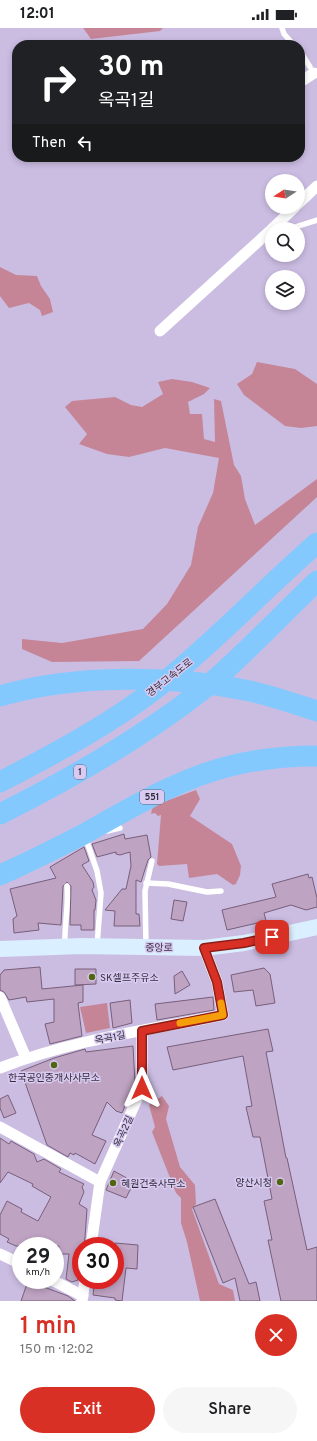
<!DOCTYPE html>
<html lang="en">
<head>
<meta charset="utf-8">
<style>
  body { margin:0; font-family:Overpass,"Noto Sans KR",sans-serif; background:#f6f6f6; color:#202124; height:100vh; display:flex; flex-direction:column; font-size:15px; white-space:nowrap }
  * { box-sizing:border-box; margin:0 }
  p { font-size:13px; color:#757577 }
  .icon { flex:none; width:22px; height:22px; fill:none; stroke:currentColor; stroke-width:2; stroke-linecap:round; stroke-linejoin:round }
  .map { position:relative; height:1273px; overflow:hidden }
  .side { display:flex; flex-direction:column; background:#fff; flex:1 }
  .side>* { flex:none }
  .hud { position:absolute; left:12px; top:12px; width:293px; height:122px; border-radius:16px; box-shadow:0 2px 6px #0003; background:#202124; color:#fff; overflow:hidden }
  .needle { width:26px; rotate:258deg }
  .tools { position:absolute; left:265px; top:146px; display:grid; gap:8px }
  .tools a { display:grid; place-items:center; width:40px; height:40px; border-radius:50%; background:#fff; box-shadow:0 2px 6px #0003; font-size:20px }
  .speed { position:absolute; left:12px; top:1209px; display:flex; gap:8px; font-size:20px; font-weight:700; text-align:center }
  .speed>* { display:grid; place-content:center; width:52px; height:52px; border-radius:50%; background:#fff; box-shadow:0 2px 6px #0003; line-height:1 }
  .speed small { font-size:10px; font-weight:400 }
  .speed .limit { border:6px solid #d22; background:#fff; color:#111 }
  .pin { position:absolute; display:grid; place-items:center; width:34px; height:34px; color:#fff; margin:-17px; border-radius:8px; box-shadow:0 2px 6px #0006 }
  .me { position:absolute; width:44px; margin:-22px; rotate:0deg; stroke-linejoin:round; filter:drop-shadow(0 0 3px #0008) }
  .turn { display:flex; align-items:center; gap:14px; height:84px; padding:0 20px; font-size:18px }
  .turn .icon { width:52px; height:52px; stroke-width:2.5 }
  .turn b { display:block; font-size:28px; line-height:34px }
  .then { display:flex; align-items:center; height:38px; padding:0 20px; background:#0003; gap:8px; font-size:15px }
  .round { display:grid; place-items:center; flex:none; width:42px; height:42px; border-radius:21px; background:#f6f6f6 }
  .headline { display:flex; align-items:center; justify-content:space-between; height:68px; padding:0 20px }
  h1 { font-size:24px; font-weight:600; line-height:30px; color:#d93025 }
  .primary-button { display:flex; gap:8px; margin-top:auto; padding:8px 20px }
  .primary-button a { flex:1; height:46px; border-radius:24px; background:#d93025; color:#fff; font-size:16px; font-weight:600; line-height:46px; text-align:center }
  .primary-button a+a { background:#f6f6f6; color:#202124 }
  .status { display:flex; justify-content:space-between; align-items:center; height:28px; padding:0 20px; background:#fff; direction:ltr }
  .status svg { height:11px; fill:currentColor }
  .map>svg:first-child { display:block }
  .green { fill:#c58596 }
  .building { fill:#bea3c2; stroke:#785f7b }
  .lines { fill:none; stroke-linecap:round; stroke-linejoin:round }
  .lane { stroke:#fff; stroke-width:5.5 }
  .street { stroke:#fff; stroke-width:11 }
  .secondary { stroke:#daefff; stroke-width:16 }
  .highway { stroke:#83c9fe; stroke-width:21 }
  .route-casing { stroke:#8d1f18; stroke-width:10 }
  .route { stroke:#d93025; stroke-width:7 }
  .slow { stroke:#f59e0b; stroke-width:7 }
  .poi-dot { fill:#526611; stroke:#d8caf0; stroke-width:1.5 }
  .labels { text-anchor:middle; stroke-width:3; stroke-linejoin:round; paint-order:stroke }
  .shield { fill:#d8caf0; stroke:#645d72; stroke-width:1 }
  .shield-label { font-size:9px; font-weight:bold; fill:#332e3c }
  .street-label { font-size:10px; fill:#332e3c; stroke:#d8caf0 }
  .poi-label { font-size:10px; fill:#332e3c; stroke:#d8caf0; text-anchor:start }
</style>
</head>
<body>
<div class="status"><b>12:01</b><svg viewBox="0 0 49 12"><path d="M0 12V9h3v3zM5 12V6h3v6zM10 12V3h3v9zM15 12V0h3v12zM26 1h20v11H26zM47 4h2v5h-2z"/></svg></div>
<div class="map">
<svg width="317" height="1273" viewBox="0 0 317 1273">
  <rect width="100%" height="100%" fill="#cbbde2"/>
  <!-- green -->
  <g class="green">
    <path d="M83 0H163L160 3 91 11Z"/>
    <path d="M0 239 16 247 37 248 41 258 50 271 53 284 42 288 40 282 29 275 9 280 0 268Z"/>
    <path d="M257 334 295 341 317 356V398L301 400 285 398 244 367 237 356 252 346Z"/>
    <path d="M172 351 192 354 210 360 204 366 188 374 190 386H202L204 411 215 414 214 371 221 373 234 437 241 448 245 471 255 497 317 451V469L139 633 52 634 22 621V611L62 615 143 601 167 576 191 537 198 499 213 465 219 430 165 420 129 429 107 426 79 416 87 406 65 379 72 373 115 369 131 377 142 379 163 366 158 354Z"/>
    <path d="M196 762 200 771 190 788 232 816 241 838 240 847 236 856 233 857 217 846 189 850 187 836 159 838 157 836 161 787 158 788 155 785 151 786 152 781 158 776Z"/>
    <path d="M107 975 110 1000 86 1005 80 979Z"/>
    <path d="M162 1068 169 1078 166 1091 180 1139 195 1157 196 1176 192 1181 219 1256 233 1262 235 1273H200L187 1214 181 1195V1170L176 1165 152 1104 155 1099 149 1077Z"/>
  </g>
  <!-- building -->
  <g class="building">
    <path d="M124 806 125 811 147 807 151 829 148 832 141 854 136 852V886H139L140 898H114L115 883 105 882 122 861H126L131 838 130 824 120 827 116 826V824L97 829 92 816Z"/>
    <path d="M84 819 89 833 82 837 93 854 94 859 92 862 96 872 95 882H94V902H81V897H70L71 858 67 854 63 858 61 897 38 895 39 902 14 905 13 891 17 888 10 861 56 850 50 839Z"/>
    <path d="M308 846 309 850 312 849 317 870V879L306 882 291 877 264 885 266 893 227 902 222 882 276 869 272 856Z"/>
    <path d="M174 872 187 874 183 893 171 891Z"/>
    <path d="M40 939 42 961 83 957V974L78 975 82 1008 50 1016 45 996 54 994V971L27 974 26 969 9 972 4 964 0 962V947L4 942Z"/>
    <path d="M264 940 270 946 275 975 256 978 253 962 234 964 231 947Z"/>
    <path d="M75 941H96V956L75 957Z"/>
    <path d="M182 943 190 957 175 966 174 948Z"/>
    <path d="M213 969 214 982 157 992 155 976Z"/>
    <path d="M130 972 132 995 113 1000 110 975Z"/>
    <path d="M268 1001 273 1023 266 1024 286 1130H287L307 1222 317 1219V1273H281L268 1212H272L264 1173 272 1171 260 1109H253L246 1079 252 1078 243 1028 173 1042 167 1019Z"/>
    <path d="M133 1018 135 1055 122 1085 116 1083 107 1074 92 1107 106 1113 95 1136 75 1125 74 1127 70 1125 68 1129 47 1117 21 1043 54 1030 85 1021 86 1024Z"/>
    <path d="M8 1067 16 1085 4 1090 0 1080V1071Z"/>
    <path d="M0 1110 9 1116 11 1113 34 1126 37 1134 44 1131 61 1141 59 1144 84 1156 82 1159 84 1164 79 1176 87 1181 85 1209 84 1218H81L78 1252 72 1254 66 1251 69 1226H58L59 1218H16L7 1214 9 1211 0 1206V1187L7 1173 22 1181 21 1184 38 1193 51 1169 32 1158 33 1156 8 1144 0 1155Z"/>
    <path d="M114 1143 134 1154 126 1170 106 1162Z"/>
    <path d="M215 1171 249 1256 256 1254 260 1273H240L235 1250 223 1255 193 1179Z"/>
    <path d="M115 1215 138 1217 137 1241 126 1240 122 1273 115 1272V1270L93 1267 95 1252H115Z"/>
    <path d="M28 1253 68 1268 75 1273H21Z"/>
  </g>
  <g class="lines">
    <!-- lane -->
    <g class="lane">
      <path d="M282 0 284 6 294 17"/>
      <path d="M300 23 310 39"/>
      <path d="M289 201 317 192"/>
      <path d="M107 803 120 800"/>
      <path d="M87 814 97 843 101 865 97 918"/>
      <path d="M146 855 168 856 207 864 221 863"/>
      <path d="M65 917C64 897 69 878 67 858"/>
      <path d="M146 918 145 863 152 833"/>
    </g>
    <!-- street -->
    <g class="street">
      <path d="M300 54 314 45"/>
      <path d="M298 176 317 158"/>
      <path d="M272 201 295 179"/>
      <path d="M160 303 272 201"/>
      <path d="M0 969 26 1030"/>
      <path d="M0 1040C72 1012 148 1002 223 987L217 954 204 920"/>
      <path d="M0 1099 100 1154"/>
      <path d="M91 1218 100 1154 142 1060V1003"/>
      <path d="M0 1226 21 1236"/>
      <path d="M52 1252 83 1268"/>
      <path d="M82 1273 85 1252"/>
    </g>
    <!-- secondary -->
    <path class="secondary" d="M0 921 81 918 204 920 244 915 317 899"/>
    <!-- highway -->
    <g class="highway">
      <path d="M0 668C75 646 174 647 250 663 273 668 295 676 317 683"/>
      <path d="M0 754C54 726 109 697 158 659 214 615 263 562 317 515"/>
      <path d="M0 786C70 751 138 712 200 664 242 630 278 590 317 553"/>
      <path d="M0 847C27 835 55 821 82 807 129 781 177 751 230 738 258 731 288 728 317 728"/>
    </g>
  </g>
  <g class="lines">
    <defs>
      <path id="route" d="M142 1060V1003L223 987 217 954 204 920 244 915 272 909"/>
    </defs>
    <!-- route casing -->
    <use href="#route" class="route-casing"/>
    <!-- route -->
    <use href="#route" class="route"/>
    <!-- slow -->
    <path class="slow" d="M180 995 223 987 221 975"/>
  </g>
  <!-- markers -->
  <g class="poi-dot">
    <circle cx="92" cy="949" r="4"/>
    <circle cx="54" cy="1037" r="4"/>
    <circle cx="280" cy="1154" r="4"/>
    <circle cx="113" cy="1155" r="4"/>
  </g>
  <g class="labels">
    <!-- shield labels -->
    <g class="shield">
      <rect x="74" y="737" width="12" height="14" rx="3"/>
      <rect x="140" y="762" width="24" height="14" rx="3"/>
    </g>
    <g class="shield-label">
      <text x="80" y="747">1</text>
      <text x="152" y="772">551</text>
    </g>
    <!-- street labels -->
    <g class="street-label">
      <text transform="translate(169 649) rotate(-38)" y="4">경부고속도로</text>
      <text transform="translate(159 919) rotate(1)" y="4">중앙로</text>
      <text transform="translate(110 1009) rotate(-11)" y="4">옥곡1길</text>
      <text transform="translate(123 1103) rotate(-66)" y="4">옥곡2길</text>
    </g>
    <!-- poi labels -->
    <g class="poi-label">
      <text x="100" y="953">SK셀프주유소</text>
      <text x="54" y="1053" text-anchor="middle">한국공인중개사사무소</text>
      <text x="272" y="1158" text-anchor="end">양산시청</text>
      <text x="121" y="1159">혜원건축사무소</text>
    </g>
  </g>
</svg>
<div class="tools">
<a><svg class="needle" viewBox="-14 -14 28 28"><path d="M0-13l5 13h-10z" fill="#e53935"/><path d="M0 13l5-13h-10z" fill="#757577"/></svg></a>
<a><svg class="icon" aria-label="search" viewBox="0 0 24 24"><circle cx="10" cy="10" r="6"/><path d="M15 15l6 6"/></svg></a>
<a><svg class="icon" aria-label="layers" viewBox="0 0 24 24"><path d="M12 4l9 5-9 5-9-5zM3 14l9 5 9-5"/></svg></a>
</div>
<div class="speed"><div>29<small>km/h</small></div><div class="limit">30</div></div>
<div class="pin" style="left:272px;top:909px;background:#d93025"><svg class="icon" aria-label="arrive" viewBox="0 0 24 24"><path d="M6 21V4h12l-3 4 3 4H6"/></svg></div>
<svg class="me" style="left:142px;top:1060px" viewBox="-20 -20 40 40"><path d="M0-17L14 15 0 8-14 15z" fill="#d93025" stroke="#fff" stroke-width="4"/></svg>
<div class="hud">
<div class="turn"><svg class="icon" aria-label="right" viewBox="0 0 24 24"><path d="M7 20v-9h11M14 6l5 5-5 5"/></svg><div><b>30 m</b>옥곡1길</div></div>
<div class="then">Then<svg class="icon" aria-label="left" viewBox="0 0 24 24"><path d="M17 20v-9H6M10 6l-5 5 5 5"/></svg></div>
</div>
</div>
<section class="side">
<div class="headline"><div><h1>1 min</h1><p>150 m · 12:02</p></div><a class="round" style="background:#d93025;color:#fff"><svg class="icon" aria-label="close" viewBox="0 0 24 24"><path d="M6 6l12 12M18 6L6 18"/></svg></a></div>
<div class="primary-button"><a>Exit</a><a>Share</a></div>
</section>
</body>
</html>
